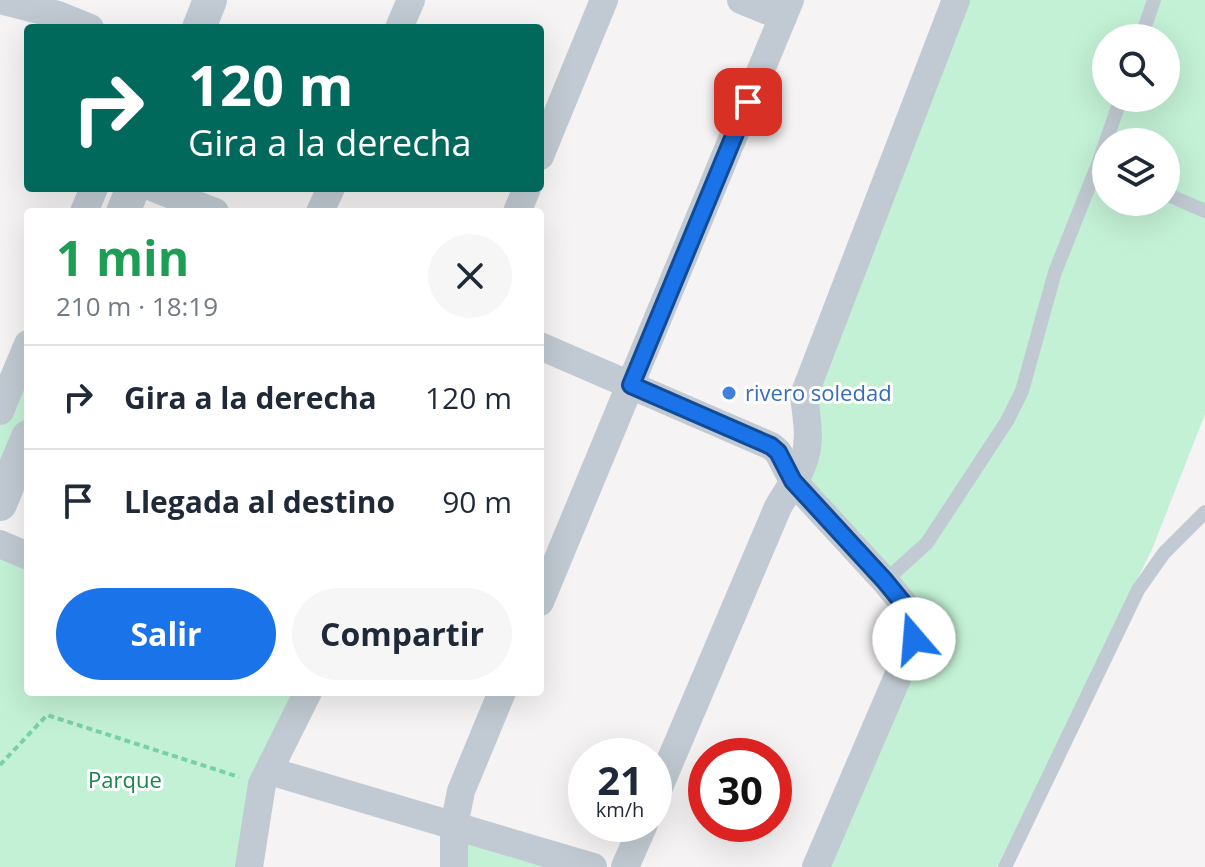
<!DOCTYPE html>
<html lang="es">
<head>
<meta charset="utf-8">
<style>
  body { margin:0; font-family:"Open Sans",sans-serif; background:#f6f6f7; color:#1f2937; height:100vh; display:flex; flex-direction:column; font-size:30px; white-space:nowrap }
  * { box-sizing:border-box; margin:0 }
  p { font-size:26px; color:#747a83 }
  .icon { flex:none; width:44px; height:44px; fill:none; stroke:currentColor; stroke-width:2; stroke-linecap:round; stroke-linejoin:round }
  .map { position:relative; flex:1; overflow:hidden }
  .side { position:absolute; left:24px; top:208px; width:520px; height:488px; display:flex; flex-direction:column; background:#fff; border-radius:8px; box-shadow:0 8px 32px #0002 }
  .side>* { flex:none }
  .guide { position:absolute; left:24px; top:24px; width:520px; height:168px; border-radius:8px; box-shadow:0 8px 32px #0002; background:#00695c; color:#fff; overflow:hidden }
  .controls { position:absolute; left:1092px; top:24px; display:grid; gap:16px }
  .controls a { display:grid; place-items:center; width:88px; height:88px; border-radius:50%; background:#fff; box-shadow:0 8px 32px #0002; font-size:40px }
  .speed { position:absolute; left:568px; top:738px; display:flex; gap:16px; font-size:40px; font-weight:700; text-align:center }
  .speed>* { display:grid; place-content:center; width:104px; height:104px; border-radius:50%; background:#fff; box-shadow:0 8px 32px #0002; line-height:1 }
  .speed small { font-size:20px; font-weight:400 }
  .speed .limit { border:12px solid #d22; background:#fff; color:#111 }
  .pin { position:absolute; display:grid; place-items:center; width:68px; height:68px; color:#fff; margin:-34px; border-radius:16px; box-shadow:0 4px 12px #0006 }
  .me { position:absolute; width:88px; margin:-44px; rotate:342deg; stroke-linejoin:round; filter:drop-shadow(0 0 6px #0008) }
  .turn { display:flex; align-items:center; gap:28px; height:168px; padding:0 32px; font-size:36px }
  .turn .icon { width:104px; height:104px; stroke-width:2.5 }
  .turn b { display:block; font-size:56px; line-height:68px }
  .round { display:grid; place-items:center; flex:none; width:84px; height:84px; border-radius:42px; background:#f6f6f7 }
  .headline { display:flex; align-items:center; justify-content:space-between; height:136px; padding:0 32px }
  h1 { font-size:48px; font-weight:700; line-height:60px; color:#1e9e55 }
  .primary-button { display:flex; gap:16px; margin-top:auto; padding:16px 32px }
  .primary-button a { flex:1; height:92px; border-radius:48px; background:#1a73e8; color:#fff; font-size:32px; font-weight:700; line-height:92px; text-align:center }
  .primary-button a+a { background:#f6f6f7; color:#1f2937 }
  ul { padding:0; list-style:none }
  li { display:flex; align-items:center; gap:24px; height:104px; padding:0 32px; border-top:2px solid #e0e1e3 }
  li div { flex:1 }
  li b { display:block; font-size:30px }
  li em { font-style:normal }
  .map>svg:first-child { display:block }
  .green { fill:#c3f1d5; fill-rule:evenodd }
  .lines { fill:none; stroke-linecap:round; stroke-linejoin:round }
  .path { stroke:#7ad0a6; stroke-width:4; stroke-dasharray:6 4; stroke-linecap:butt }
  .service { stroke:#c1cad2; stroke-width:14 }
  .minor { stroke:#c1cad2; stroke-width:28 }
  .tertiary { stroke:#c1cad2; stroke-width:34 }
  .route-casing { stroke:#114b97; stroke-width:20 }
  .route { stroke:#1a73e8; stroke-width:14 }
  .shop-dot { fill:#3f7fe0; stroke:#fff; stroke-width:3 }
  .labels { text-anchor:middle; stroke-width:6; stroke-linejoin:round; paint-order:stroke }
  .shop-label { font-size:22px; fill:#366cbe; stroke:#fff; text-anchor:start }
  .park-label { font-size:22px; fill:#17864f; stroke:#fff }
</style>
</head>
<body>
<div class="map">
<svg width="1205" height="867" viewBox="0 0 1205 867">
  <rect width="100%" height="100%" fill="#f5f3f3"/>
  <!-- green -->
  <g class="green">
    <path d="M964 0H1205V414L1153 547 997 867H810L914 639 793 481 804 395ZM1106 38H1166V98H1106ZM1106 142H1166V202H1106Z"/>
    <path d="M28 344V435L0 501V410Z"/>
    <path d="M0 544 28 555V692H308L248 867H0Z"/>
    <path d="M454 826 592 867H454Z"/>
  </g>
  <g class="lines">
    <!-- path -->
    <path class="path" d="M0 765 47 715 239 777"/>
    <!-- service -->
    <g class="service">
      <path d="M1141 38 1154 0"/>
      <path d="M1166 194 1205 211"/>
      <path d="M885 581 927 543 1007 421 1022 391 1055 272 1098 164 1121 98"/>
      <path d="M1005 867 1138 590 1164 553 1205 512"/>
    </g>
    <!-- minor -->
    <g class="minor">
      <path d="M0 0 58 15 90 28"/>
      <path d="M741 0 783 17"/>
      <path d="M399 28 411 0"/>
      <path d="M540 156 604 0"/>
      <path d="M154 188 215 212"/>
      <path d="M84 212 94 188"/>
      <path d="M320 212 331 188"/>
      <path d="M517 212 527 188"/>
      <path d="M540 346 771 446 778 452 793 481 885 581 907 608 915 624 914 639 816 867"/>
      <path d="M0 411 28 344"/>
      <path d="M0 544 28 556"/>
      <path d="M540 602 790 0"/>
      <path d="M270 771 593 867"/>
      <path d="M654 799 778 507C787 491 800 475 805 457 811 437 806 415 804 395L956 0"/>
      <path d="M249 867 262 784 308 692"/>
      <path d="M454 867V826L461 791 502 692"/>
      <path d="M625 867 644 824"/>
    </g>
    <!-- tertiary -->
    <g class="tertiary">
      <path d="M199 28 210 0"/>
      <path d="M123 212 133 188"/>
      <path d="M0 504 28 437"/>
    </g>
  </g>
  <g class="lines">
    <defs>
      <path id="route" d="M748 102 631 385 771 446 778 452 793 481 885 581 907 608 915 624 914 639"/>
    </defs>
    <!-- route casing -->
    <use href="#route" class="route-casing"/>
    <!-- route -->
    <use href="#route" class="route"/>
  </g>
  <!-- markers -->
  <circle class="shop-dot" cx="729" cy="393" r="8"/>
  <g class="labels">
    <!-- shop labels -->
    <g class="shop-label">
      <text x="745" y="401">rivero soledad</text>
    </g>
    <!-- park labels -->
    <g class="park-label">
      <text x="125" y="788">Parque</text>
    </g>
  </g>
</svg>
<div class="controls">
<a><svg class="icon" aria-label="search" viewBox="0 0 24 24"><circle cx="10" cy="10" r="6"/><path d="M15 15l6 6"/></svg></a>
<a><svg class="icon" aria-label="layers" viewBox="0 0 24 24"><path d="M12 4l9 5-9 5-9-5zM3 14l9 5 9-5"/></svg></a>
</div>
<div class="speed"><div>21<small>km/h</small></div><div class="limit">30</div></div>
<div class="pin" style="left:748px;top:102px;background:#d93025"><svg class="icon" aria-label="arrive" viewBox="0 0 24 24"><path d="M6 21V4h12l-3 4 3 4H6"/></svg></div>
<svg class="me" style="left:914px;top:639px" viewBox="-20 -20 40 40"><circle r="19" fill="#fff"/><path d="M0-13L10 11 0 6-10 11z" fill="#1a73e8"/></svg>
<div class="guide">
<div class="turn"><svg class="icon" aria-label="right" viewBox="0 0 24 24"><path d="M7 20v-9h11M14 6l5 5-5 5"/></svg><div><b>120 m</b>Gira a la derecha</div></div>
</div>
<section class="side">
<div class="headline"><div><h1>1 min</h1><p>210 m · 18:19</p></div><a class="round"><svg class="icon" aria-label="close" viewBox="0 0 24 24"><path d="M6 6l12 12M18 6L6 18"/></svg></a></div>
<ul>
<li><svg class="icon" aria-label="right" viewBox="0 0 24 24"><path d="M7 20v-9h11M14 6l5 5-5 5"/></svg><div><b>Gira a la derecha</b></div><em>120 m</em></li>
<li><svg class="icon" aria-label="arrive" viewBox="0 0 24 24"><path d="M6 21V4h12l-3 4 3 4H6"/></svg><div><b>Llegada al destino</b></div><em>90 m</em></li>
</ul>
<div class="primary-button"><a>Salir</a><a>Compartir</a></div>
</section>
</div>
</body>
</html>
